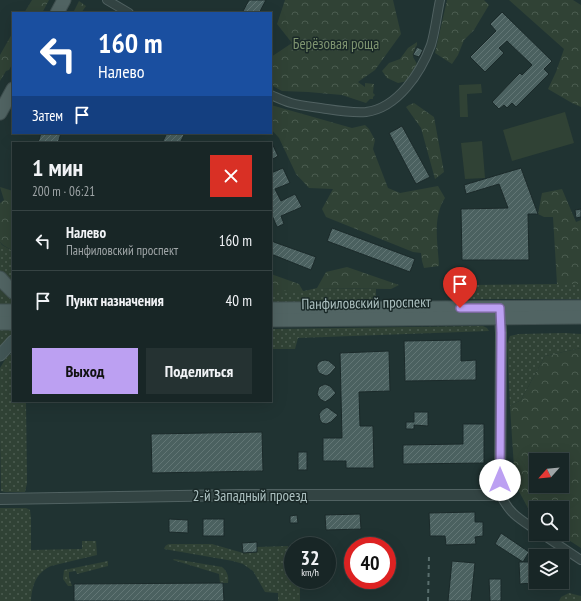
<!DOCTYPE html>
<html lang="ru">
<head>
<meta charset="utf-8">
<style>
  body { margin:0; font-family:"PT Sans Narrow",sans-serif; background:#253232; color:#f1f3f6; height:100vh; display:flex; flex-direction:column; font-size:15px; white-space:nowrap }
  * { box-sizing:border-box; margin:0 }
  p { font-size:13px; color:#9fa5a7 }
  .icon { flex:none; width:22px; height:22px; fill:none; stroke:currentColor; stroke-width:2; stroke-linecap:round; stroke-linejoin:round }
  .map { position:relative; flex:1; overflow:hidden }
  .sheet { position:absolute; left:12px; top:142px; width:260px; height:260px; display:flex; flex-direction:column; background:#182626; border-radius:0px; box-shadow:0 4px 16px #0002,0 0 0 1px #364343 }
  .sheet>* { flex:none }
  .hud { position:absolute; left:12px; top:12px; width:260px; height:122px; border-radius:0px; box-shadow:0 4px 16px #0002,0 0 0 1px #364343; background:#1a4fa0; color:#fff; overflow:hidden }
  .needle { width:26px; rotate:243deg }
  .tools { position:absolute; left:529px; top:453px; display:grid; gap:8px }
  .tools a { display:grid; place-items:center; width:40px; height:40px; border-radius:0px; background:#182626; box-shadow:0 4px 16px #0002,0 0 0 1px #364343; font-size:20px }
  .speed { position:absolute; left:284px; top:537px; display:flex; gap:8px; font-size:20px; font-weight:700; text-align:center }
  .speed>* { display:grid; place-content:center; width:52px; height:52px; border-radius:50%; background:#182626; box-shadow:0 4px 16px #0002,0 0 0 1px #364343; line-height:1 }
  .speed small { font-size:10px; font-weight:400 }
  .speed .limit { border:6px solid #d22; background:#fff; color:#111 }
  .pin { position:absolute; display:grid; place-items:center; width:34px; height:34px; color:#fff; margin:-41px -17px; border-radius:50% 50% 50% 0; rotate:-45deg; box-shadow:0 0 4px #0007 }
  .pin .icon { rotate:45deg }
  .me { position:absolute; width:44px; margin:-22px; rotate:0deg; stroke-linejoin:round; filter:drop-shadow(0 0 3px #0008) }
  .turn { display:flex; align-items:center; gap:14px; height:84px; padding:0 20px; font-size:18px }
  .turn .icon { width:52px; height:52px; stroke-width:2.5 }
  .turn b { display:block; font-size:28px; line-height:34px }
  .then { display:flex; align-items:center; height:38px; padding:0 20px; background:#0003; gap:8px; font-size:15px }
  .round { display:grid; place-items:center; flex:none; width:42px; height:42px; border-radius:0px; background:#253232 }
  .head { display:flex; align-items:center; justify-content:space-between; height:68px; padding:0 20px }
  h1 { font-size:24px; font-weight:800; line-height:30px }
  .primary-button { display:flex; gap:8px; margin-top:auto; padding:8px 20px }
  .primary-button a { flex:1; height:46px; border-radius:0px; background:#bca0f2; color:#111; font-size:16px; font-weight:800; line-height:46px; text-align:center }
  .primary-button a+a { background:#253232; color:#f1f3f6 }
  ul { padding:0; list-style:none }
  li { display:flex; align-items:center; gap:12px; height:60px; padding:0 20px; border-top:1px solid #364343 }
  li div { flex:1 }
  li b { display:block; font-size:15px }
  li em { font-style:normal }
  .map>svg:first-child { display:block }
  .grass { fill:url(#grass-dots) }
  .forest { fill:url(#forest-crowns); fill-rule:evenodd }
  .pitch { fill:#304235 }
  .building { fill:url(#building-hatch); stroke:#1b2a2a }
  .lines { fill:none; stroke-linecap:round; stroke-linejoin:round }
  .minor-casing { stroke:#516262; stroke-width:10 }
  .tertiary-casing { stroke:#516262; stroke-width:12 }
  .secondary-casing { stroke:#516262; stroke-width:13 }
  .primary-casing { stroke:#405050; stroke-width:15 }
  .minor { stroke:#334443; stroke-width:8 }
  .tertiary { stroke:#334443; stroke-width:10 }
  .secondary { stroke:#425656; stroke-width:11 }
  .primary { stroke:#516463; stroke-width:13 }
  .rail { stroke:#596e6d; stroke-width:2; stroke-dasharray:4 4; stroke-linecap:butt }
  .route-casing { stroke:#7a689d; stroke-width:10 }
  .route { stroke:#bca0f2; stroke-width:7 }
  .labels { text-anchor:middle; stroke-width:3; stroke-linejoin:round; paint-order:stroke }
  .park-label { font-size:15px; fill:#7e9470; stroke:#192827 }
  .street-label { font-size:15px; fill:#adc1c1; stroke:#192827 }
</style>
</head>
<body>
<div class="map">
<svg width="581" height="601" viewBox="0 0 581 601">
  <defs>
    <pattern id="grass-dots" width="8" height="8" patternUnits="userSpaceOnUse"><rect width="8" height="8" fill="#304235"/><path d="M2 2h.1M6 6h.1" fill="none" stroke="#4b5c50" stroke-width="1.8" stroke-linecap="round"/></pattern>
    <pattern id="forest-crowns" width="20" height="18" patternUnits="userSpaceOnUse"><rect width="20" height="18" fill="#304235"/><path d="M2 6a3 3 0 1 1 6 0M12 15a3 3 0 1 1 6 0" fill="none" stroke="#4b5c50"/></pattern>
    <pattern id="building-hatch" width="6" height="6" patternUnits="userSpaceOnUse"><rect width="6" height="6" fill="#4b6160"/><path d="M-1 1l2-2M0 6l6-6M5 7l2-2" fill="none" stroke="#627675"/></pattern>
  </defs>
  <rect width="100%" height="100%" fill="#203332"/>
  <!-- grass -->
  <g class="grass">
    <path d="M0 242 2 245 13 251V284L0 272Z"/>
    <path d="M557 284H581V299H465L472 285Z"/>
    <path d="M0 288 13 301V305H0Z"/>
    <path d="M317 288 376 289V300L312 303H271V291H304Z"/>
    <path d="M483 326 487 328 489 331 298 338 295 349H271V329Z"/>
    <path d="M0 330H13V335L0 349Z"/>
    <path d="M564 333 581 334V348L545 356 521 400 510 406 507 344 510 336 519 334Z"/>
    <path d="M13 352V401H26L27 483 25 492H5L1 491 0 435V368L6 358Z"/>
    <path d="M0 508H26L30 510 31 519V550L82 549V541H96L97 555 51 566C36 573 32 585 31 601H0Z"/>
    <path d="M169 544H212L243 553 257 552V547L288 546 289 549H293V580H300V601H278V593L265 592 253 571 243 564 233 561 164 549C165 546 166 545 169 544Z"/>
    <path d="M174 559 222 567C227 571 229 576 228 583H220L219 574 173 560Z"/>
    <path d="M108 561V566L77 574 76 571 69 572V577L72 586H68L63 579 64 570Z"/>
    <path d="M569 593 581 596V601H559L561 597Z"/>
  </g>
  <!-- forest -->
  <g class="forest">
    <path d="M32 0H49L42 13H24Z"/>
    <path d="M285 0H393L401 34 375 70 358 82 365 87V83L374 84 373 93 375 95 373 97V99H370L366 103 342 95 308 92 282 91 271 85V57L292 43 277 24Z"/>
    <path d="M447 0H484L489 5 474 30 464 40 458 55 452 64 435 53Z"/>
    <path d="M509 0H573L581 5V107L572 103 548 89 556 72 564 49Z"/>
    <path d="M79 1 86 6 81 13H73Z"/>
    <path d="M13 32V63L9 70 6 71 0 81V55Z"/>
    <path d="M417 42V45L415 48 413 57 417 64 408 81 398 83 387 78 382 71 389 63 400 59 408 48Z"/>
    <path d="M414 103 434 117 444 172 435 179 421 128 406 107 409 105Z"/>
    <path d="M271 105 352 128 365 125 369 129 375 140 373 149 388 188 400 193 438 186 445 198C432 218 438 244 439 266L424 268 422 261 421 253 413 252 326 217 322 209 333 189 309 188 296 174 279 138 271 129Z"/>
    <path d="M0 187 13 191V251L3 245 0 242V203L4 200Z"/>
    <path d="M562 189 576 222 581 220V284H557L553 217H544L538 214 542 193Z"/>
    <path d="M347 267 399 285 391 289 317 288 326 272Z"/>
    <path d="M271 274 299 284 303 291H271Z"/>
    <path d="M581 348V548L559 534H562V508H536V517L529 510 515 484 510 406 521 400 545 356ZM536 460H562V486H536Z"/>
  </g>
  <!-- pitch -->
  <g class="pitch">
    <path d="M481 84 482 93 467 94 468 117H460L459 85Z"/>
    <path d="M565 112 574 143 512 161 503 130Z"/>
    <path d="M482 141 485 178 465 179 461 143Z"/>
  </g>
  <!-- building -->
  <g class="building">
    <path d="M249 0H266L259 13H242Z"/>
    <path d="M502 12 552 61 544 69 549 74 516 107 512 103 507 108 504 105 499 109 492 102 520 73 522 75 532 65 507 41 499 48 504 53 485 72 470 57 496 31 490 24Z"/>
    <path d="M417 47 423 50 419 57 413 55Z"/>
    <path d="M402 126 430 177 416 184 389 133Z"/>
    <path d="M41 133H61L58 143H38Z"/>
    <path d="M167 133H185L180 143H162Z"/>
    <path d="M271 141 278 156 271 160Z"/>
    <path d="M283 168 290 183 275 189 281 201 295 194 302 207 281 216 284 224 277 227 271 213V173Z"/>
    <path d="M521 168 538 214H528L529 260H462L461 209 508 208 499 184 466 194 464 185Z"/>
    <path d="M581 209V217L576 218 575 210Z"/>
    <path d="M332 228 415 259 410 272 327 241Z"/>
    <path d="M271 241 316 257 311 270 271 254Z"/>
    <path d="M461 340V361L476 360V380L405 381 404 341Z"/>
    <path d="M389 351 390 391 359 392 360 426H373L374 468H346V461H323V438H342L340 353Z"/>
    <path d="M325 360 329 361 336 367 330 374 326 376 319 373 317 369V365L319 362 321 361Z"/>
    <path d="M325 384 330 386 336 393 330 399 325 402 320 399 317 394 319 387Z"/>
    <path d="M327 407 331 410 338 415 331 422 326 424 322 423 320 420 319 414 322 410Z"/>
    <path d="M414 412H428V426L414 425V429H406V422H414Z"/>
    <path d="M463 424H484V463L403 464V445L463 444Z"/>
    <path d="M262 432 263 471 152 473 151 434Z"/>
    <rect x="298" y="452" width="9" height="18"/>
    <path d="M475 512V522H483V536L475 537 476 544 446 545 445 536H430L429 513Z"/>
    <path d="M360 514 361 529 326 530 325 515Z"/>
    <path d="M297 515 298 523H290V516Z"/>
    <path d="M169 519 188 520V533L169 532Z"/>
    <rect x="203" y="519" width="21" height="17"/>
    <path d="M501 533 529 552 523 562 495 544Z"/>
    <path d="M257 542V552L243 553 242 543Z"/>
    <path d="M452 561 475 563 471 601H448Z"/>
    <path d="M519 562H530L531 583 520 584Z"/>
    <path d="M489 579H501V601H490Z"/>
    <path d="M223 583 224 601H74V584Z"/>
  </g>
  <g class="lines">
    <defs>
      <g id="minor">
        <path d="M107 0 129 13"/>
        <path d="M271 95C278 98 284 101 291 103 302 106 315 107 327 109 340 111 353 113 366 112 398 108 421 72 431 45 435 32 437 14 440 0"/>
        <path d="M500 494C510 514 518 518 536 530"/>
        <path d="M542 534 581 560"/>
      </g>
      <path id="tertiary" d="M0 499 238 495H492L500 494 501 333 500 312"/>
      <path id="secondary" d="M0 355 13 341"/>
      <g id="primary">
        <path d="M57 13 64 0"/>
        <path d="M0 113 13 89"/>
        <path d="M0 278 6 285 13 292"/>
        <path d="M271 309 581 307"/>
        <path d="M0 311H13"/>
        <path d="M271 320 581 317"/>
        <path d="M0 323H13"/>
      </g>
    </defs>
    <!-- minor casing -->
    <use href="#minor" class="minor-casing"/>
    <!-- tertiary casing -->
    <use href="#tertiary" class="tertiary-casing"/>
    <!-- secondary casing -->
    <use href="#secondary" class="secondary-casing"/>
    <!-- primary casing -->
    <use href="#primary" class="primary-casing"/>
    <!-- minor -->
    <use href="#minor" class="minor"/>
    <!-- tertiary -->
    <use href="#tertiary" class="tertiary"/>
    <!-- secondary -->
    <use href="#secondary" class="secondary"/>
    <!-- primary -->
    <use href="#primary" class="primary"/>
    <!-- rail -->
    <path class="rail" d="M428 601 429 556"/>
  </g>
  <g class="lines">
    <defs>
      <path id="route" d="M460 308H500L501 333 500 480"/>
    </defs>
    <!-- route casing -->
    <use href="#route" class="route-casing"/>
    <!-- route -->
    <use href="#route" class="route"/>
  </g>
  <g class="labels">
    <!-- park labels -->
    <g class="park-label">
      <text x="336" y="49">Берёзовая роща</text>
    </g>
    <!-- street labels -->
    <g class="street-label">
      <text transform="translate(366 303) rotate(-1)" y="5">Панфиловский проспект</text>
      <text x="250" y="501">2-й Западный проезд</text>
    </g>
  </g>
</svg>
<div class="tools">
<a><svg class="needle" viewBox="-14 -14 28 28"><path d="M0-13l5 13h-10z" fill="#e53935"/><path d="M0 13l5-13h-10z" fill="#9fa5a7"/></svg></a>
<a><svg class="icon" aria-label="search" viewBox="0 0 24 24"><circle cx="10" cy="10" r="6"/><path d="M15 15l6 6"/></svg></a>
<a><svg class="icon" aria-label="layers" viewBox="0 0 24 24"><path d="M12 4l9 5-9 5-9-5zM3 14l9 5 9-5"/></svg></a>
</div>
<div class="speed"><div>32<small>km/h</small></div><div class="limit">40</div></div>
<div class="pin" style="left:460px;top:308px;background:#d93025"><svg class="icon" aria-label="arrive" viewBox="0 0 24 24"><path d="M6 21V4h12l-3 4 3 4H6"/></svg></div>
<svg class="me" style="left:500px;top:480px" viewBox="-20 -20 40 40"><circle r="19" fill="#fff"/><path d="M0-13L10 11 0 6-10 11z" fill="#bca0f2"/></svg>
<div class="hud">
<div class="turn"><svg class="icon" aria-label="left" viewBox="0 0 24 24"><path d="M17 20v-9H6M10 6l-5 5 5 5"/></svg><div><b>160 m</b>Налево</div></div>
<div class="then">Затем<svg class="icon" aria-label="arrive" viewBox="0 0 24 24"><path d="M6 21V4h12l-3 4 3 4H6"/></svg></div>
</div>
<section class="sheet">
<div class="head"><div><h1>1 мин</h1><p>200 m · 06:21</p></div><a class="round" style="background:#d93025;color:#fff"><svg class="icon" aria-label="close" viewBox="0 0 24 24"><path d="M6 6l12 12M18 6L6 18"/></svg></a></div>
<ul>
<li><svg class="icon" aria-label="left" viewBox="0 0 24 24"><path d="M17 20v-9H6M10 6l-5 5 5 5"/></svg><div><b>Налево</b><p>Панфиловский проспект</p></div><em>160 m</em></li>
<li><svg class="icon" aria-label="arrive" viewBox="0 0 24 24"><path d="M6 21V4h12l-3 4 3 4H6"/></svg><div><b>Пункт назначения</b></div><em>40 m</em></li>
</ul>
<div class="primary-button"><a>Выход</a><a>Поделиться</a></div>
</section>
</div>
</body>
</html>
